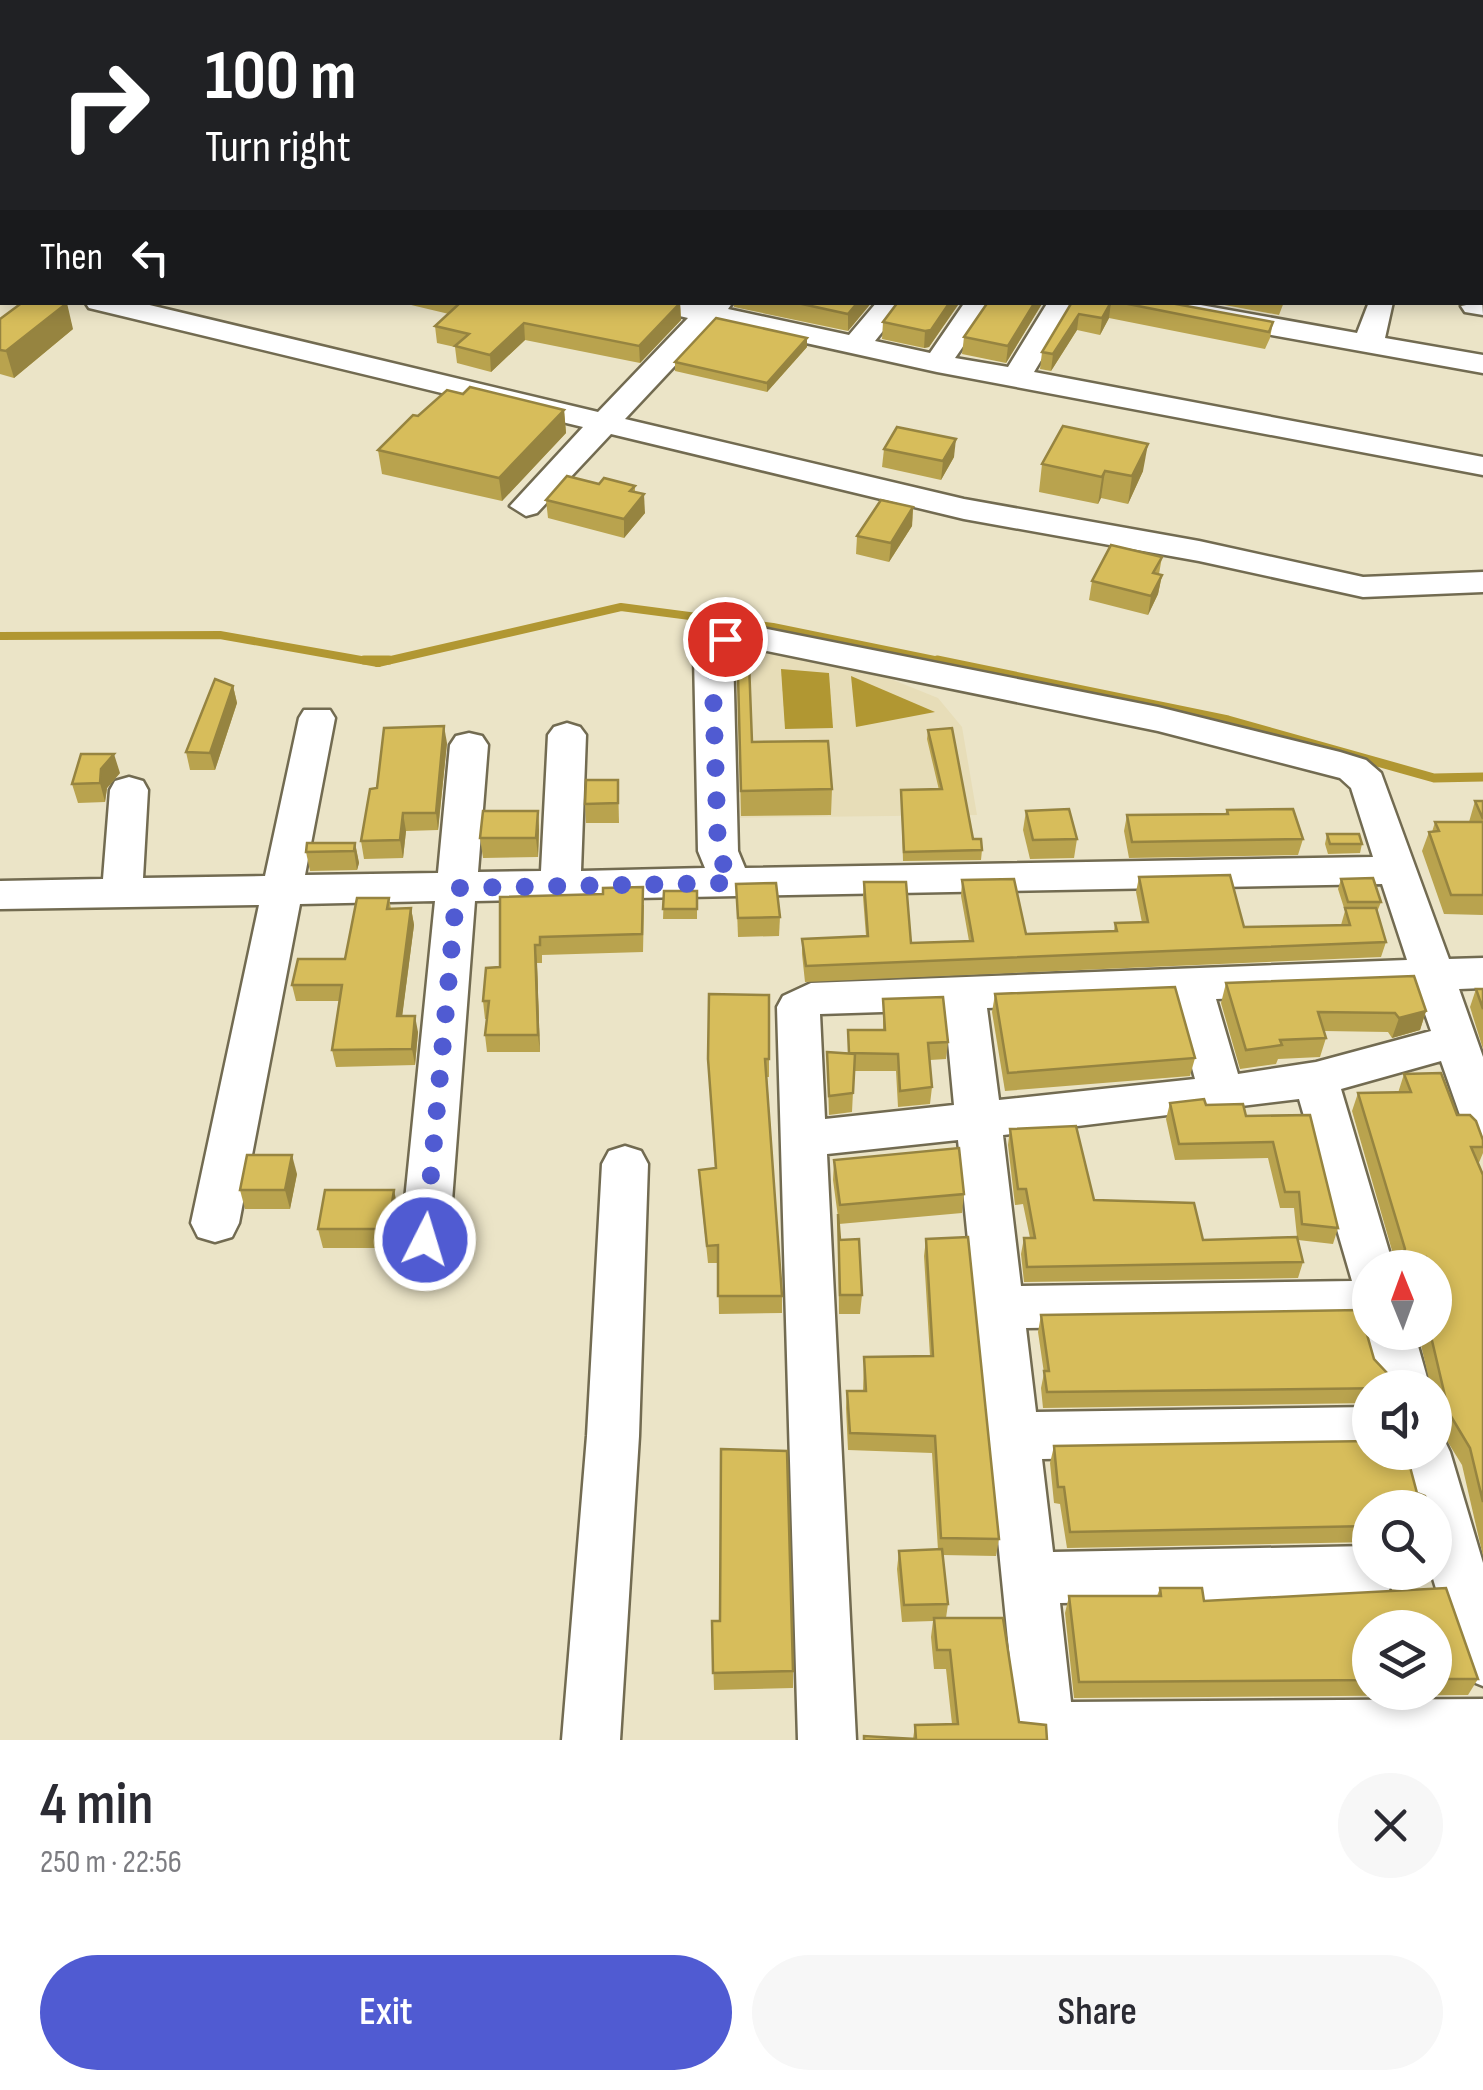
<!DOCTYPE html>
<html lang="en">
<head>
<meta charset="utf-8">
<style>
  body { margin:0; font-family:"Sofia Sans Condensed",sans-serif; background:#f7f7f7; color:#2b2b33; height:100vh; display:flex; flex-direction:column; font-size:38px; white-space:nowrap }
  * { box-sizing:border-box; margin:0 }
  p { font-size:32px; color:#7c7c81 }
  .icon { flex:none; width:55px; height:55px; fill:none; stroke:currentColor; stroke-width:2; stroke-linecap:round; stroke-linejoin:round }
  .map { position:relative; height:1740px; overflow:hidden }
  .panel { display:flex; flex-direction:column; background:#fff; flex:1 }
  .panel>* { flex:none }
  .top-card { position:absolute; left:0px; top:0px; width:1485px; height:305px; box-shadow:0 5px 15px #0003; background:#202124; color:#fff; overflow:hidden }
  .needle { width:65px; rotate:359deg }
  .tools { position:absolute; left:1352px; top:1250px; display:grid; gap:20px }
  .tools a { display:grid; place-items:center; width:100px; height:100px; border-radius:50%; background:#fff; box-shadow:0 5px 15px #0003; font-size:50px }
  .pin { position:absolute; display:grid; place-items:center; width:85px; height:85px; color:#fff; margin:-42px; border:5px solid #fff; border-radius:50%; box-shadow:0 2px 10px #0007 }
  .me { position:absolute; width:110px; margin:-55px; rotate:5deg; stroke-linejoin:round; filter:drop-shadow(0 0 8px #0008) }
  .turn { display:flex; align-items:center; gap:35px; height:210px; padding:0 40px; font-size:45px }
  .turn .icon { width:130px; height:130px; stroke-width:2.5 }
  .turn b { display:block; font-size:70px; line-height:85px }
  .then { display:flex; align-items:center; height:95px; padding:0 40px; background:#0003; gap:20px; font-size:38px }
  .round { display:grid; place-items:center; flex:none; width:105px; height:105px; border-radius:52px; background:#f7f7f7 }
  .overview { display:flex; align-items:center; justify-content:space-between; height:170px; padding:0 40px }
  h1 { font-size:60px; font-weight:600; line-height:75px }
  .button { display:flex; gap:20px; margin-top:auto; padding:20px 40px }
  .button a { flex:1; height:115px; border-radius:60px; background:#505bd2; color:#fff; font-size:40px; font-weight:600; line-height:115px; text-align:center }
  .button a+a { background:#f7f7f7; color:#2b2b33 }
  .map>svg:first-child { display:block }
  .built { fill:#e7ddb8 }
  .green { fill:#c5b067 }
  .water { fill:#b19732 }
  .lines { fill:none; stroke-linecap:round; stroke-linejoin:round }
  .stream-far1 { stroke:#b19732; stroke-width:8 }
  .stream { stroke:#b19732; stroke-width:9 }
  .minor-casing { stroke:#726b51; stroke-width:5 }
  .major-casing { stroke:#756837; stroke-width:58 }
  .minor { fill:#fff; fill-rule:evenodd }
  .major { stroke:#c5ba91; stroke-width:52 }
  .wall { fill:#b9a34e; fill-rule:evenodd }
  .shaded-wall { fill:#968440 }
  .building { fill:#d7bd5b; stroke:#968440; stroke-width:2.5 }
  .route { stroke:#505bd2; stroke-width:18; stroke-dasharray:0 32.4 }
</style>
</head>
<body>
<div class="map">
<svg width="1483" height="1740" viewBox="0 0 1483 1740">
  <rect width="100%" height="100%" fill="#ebe4c7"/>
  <!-- built -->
  <path class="built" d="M730 644 851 663 938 698 962 727 977 815 728 818Z"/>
  <!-- green -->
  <path class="green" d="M122 0H1148L118 2Z"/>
  <!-- water -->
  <g class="water">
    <path d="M781 669 829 673 833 728 785 729Z"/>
    <path d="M851 676 935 712 856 727Z"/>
  </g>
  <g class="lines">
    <!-- stream-far1 -->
    <g class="stream-far1">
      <path d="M0 636 220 635 378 663"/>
      <path d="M378 663 621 607 773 627 949 663"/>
    </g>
    <!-- stream -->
    <g class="stream">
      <path d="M364 660H389"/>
      <path d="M937 660 1228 720 1434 778 1483 777"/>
    </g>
    <defs>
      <g id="minor">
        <rect x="382" y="0" width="22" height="2"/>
        <rect x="1482" y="233" width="1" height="16"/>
        <rect x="0" y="271" width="2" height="16"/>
        <path d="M1482 298 1483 315 1465 312 1461 306 1482 302Z"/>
        <path d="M85 302H137L598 412 688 318 646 308 642 302H733L728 309 849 335 877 302H906L875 341 930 353 965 302H994L955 358 1008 367 1048 302H1076L1034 372 1483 457V475L937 372 715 323 625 419 964 499 1199 541 1363 577 1483 572V592L1363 597 1199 561 964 519 611 434 537 513 526 516 510 506 583 427 89 308Z"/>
        <path d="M1119 302H1184L1357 333 1369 302H1393L1385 338 1483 355V373L1133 310Z"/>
        <path d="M725 628H762L1158 707 1340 752 1366 760 1381 773 1449 959 1483 958V988L1459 989 1483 1057V1140L1467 1135 1441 1061 1341 1089 1394 1268H1370V1332H1414L1430 1388H1379L1364 1332 1369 1323 1026 1328 1036 1412 1370 1407V1453L1042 1459 1053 1552 1370 1546V1572H1397L1389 1590 1370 1598 1060 1603 1071 1702 1483 1699V1740H1018L958 1140 827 1154 856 1740H798L777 1007 783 996 811 983 1407 960 1382 884 475 901 449 1240 442 1254 425 1260 408 1254 401 1240 435 901 300 904 239 1223 232 1237 215 1242 198 1237 191 1223 259 905 0 909V881L103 879 110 790 115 781 129 777 143 781 148 790 143 878 265 876 299 718 304 710H330L335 718 305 875 438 873 450 745 456 736 469 733 482 736 488 745 478 872 541 871 548 735 554 727 567 723 580 727 586 735 581 871 705 868 698 851 694 655 702 638ZM733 650H762L1158 731 1340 778 1351 788 1373 857 745 868 738 851ZM1417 991 1431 1031 1316 1062 1238 1074 1216 999ZM1174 1001 1195 1079 999 1100 987 1008ZM945 1010 954 1105 825 1119 820 1014ZM1299 1099 1352 1281 1021 1286 1003 1135Z"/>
        <path d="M625 1146 641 1151 648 1164 639 1436 620 1740H562L587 1436 602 1164 609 1151Z"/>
        <path d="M1435 1433 1442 1435 1450 1452 1483 1563V1686L1463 1678 1431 1572H1435V1508H1413L1398 1452H1435Z"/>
      </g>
      <g id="major">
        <path d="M92 2 97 0"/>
        <path d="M0 54 2 53"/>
      </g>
    </defs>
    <!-- minor casing -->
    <use href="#minor" class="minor-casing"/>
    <!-- major casing -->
    <use href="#major" class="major-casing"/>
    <!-- minor -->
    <use href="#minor" class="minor"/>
    <!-- major -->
    <use href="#major" class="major"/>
  </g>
  <!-- wall -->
  <g class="wall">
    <path d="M2 159V200L0 199V160Z"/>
    <path d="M407 302H676L680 303 681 320 640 363 525 340 491 372 457 363 455 347 437 343 435 326 449 314 407 304Z"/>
    <path d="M734 302H872L848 331 734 307Z"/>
    <path d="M898 302H960L929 347 924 348 882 339 883 322Z"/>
    <path d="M1043 302 1006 363 962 354 964 337Z"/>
    <path d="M1072 302H1165L1273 322 1270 338 1265 349 1109 318 1100 335 1077 330 1051 371 1040 369 1042 352Z"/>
    <path d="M1208 302H1284L1279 315Z"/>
    <path d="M0 319 73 329 14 378 0 374Z"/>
    <path d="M807 347 767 392 675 371V362Z"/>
    <path d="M463 394 564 410 566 433 502 501 382 474 378 450 418 416Z"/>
    <path d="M884 449 954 457 941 480 882 467Z"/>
    <path d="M1042 464 1143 471 1128 504 1101 498 1098 504 1039 492Z"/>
    <path d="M599 484 635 486V492L645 513 624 538 548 518 546 500Z"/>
    <path d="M913 507 912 526 889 562 856 554 857 536Z"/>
    <path d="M1162 557 1159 574 1162 575 1158 594 1148 615 1089 600 1092 581Z"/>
    <path d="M737 637 752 742 832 789 831 815 741 816Z"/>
    <path d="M233 686 237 703 215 770H190L186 752Z"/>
    <path d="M928 730 973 839 982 850 981 860 903 861 901 790H939L927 739Z"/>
    <path d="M447 743 438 830 406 831 403 858 364 859 361 841 377 788Z"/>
    <path d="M120 773 107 788 105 802 78 803 72 784Z"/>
    <path d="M618 780 619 823H586L585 804Z"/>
    <path d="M1475 801 1483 819V915L1444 914 1422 851 1429 832H1432L1435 822H1469Z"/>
    <path d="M1227 810 1303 839 1298 855 1129 858 1124 831 1127 815 1225 814Z"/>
    <path d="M538 811 539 830 538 857 483 858 480 838Z"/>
    <path d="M1026 811 1077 839 1074 858 1030 859 1023 830Z"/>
    <path d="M1327 834 1362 844 1360 853 1328 854 1325 844Z"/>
    <path d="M355 843 359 863 357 870 310 871 306 852Z"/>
    <path d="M1139 877 1244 927 1341 925 1345 911 1338 889 1341 879 1381 902 1377 912 1386 942 1381 957 805 982 802 954V939L866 936 863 897 864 882 911 943 969 941 961 896 962 880 1026 934 1114 931 1115 923H1142L1136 892Z"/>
    <path d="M736 884 780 917 779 936 738 937Z"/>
    <path d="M664 891H697V919H663Z"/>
    <path d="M500 897 644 905 643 952 542 955V963H537L540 1052H487L485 1035 487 1019H485L483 1001 500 967Z"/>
    <path d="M389 898 391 909 411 908 414 925 402 1016 418 1032 415 1065 336 1067 332 1050 340 1001H296L292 985 345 959Z"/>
    <path d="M1226 983 1426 1011 1420 1030 1392 1038 1388 1032 1324 1031 1326 1038 1320 1057 1278 1059 1276 1064 1240 1069 1221 1003Z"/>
    <path d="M1476 989H1483V1049L1470 1007Z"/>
    <path d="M995 994 1195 1058 1190 1076 1005 1091 992 1012Z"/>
    <path d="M769 995V1077H767L782 1296V1313L719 1314 718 1263H708L700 1187 699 1170 715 1168 708 1059Z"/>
    <path d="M883 999 948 1042 946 1059 930 1060 932 1087 930 1104 898 1107 896 1071H854L852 1112 829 1115 827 1052 848 1053V1030H883Z"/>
    <path d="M1404 1074 1457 1115 1483 1140V1153L1478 1165 1483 1175V1556L1462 1465 1441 1431 1435 1406V1388H1431L1418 1332H1435V1268H1397L1352 1111 1358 1093H1398Z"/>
    <path d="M1170 1103 1206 1105 1246 1116 1310 1115 1338 1228 1333 1244 1298 1240 1303 1262 1298 1278 1024 1282 1021 1254 1024 1238H1030L1023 1204 1015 1205 1008 1145 1010 1129 1094 1200 1203 1240 1297 1237 1294 1208H1280L1268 1158 1175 1160 1166 1119Z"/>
    <path d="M834 1160 964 1194 962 1213 839 1224 840 1240 862 1295 860 1314H839L838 1217 833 1180Z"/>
    <path d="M297 1174 290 1209H245L240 1190Z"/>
    <path d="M398 1209 392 1248H323L318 1229Z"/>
    <path d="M926 1239 999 1539 996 1556 942 1555 948 1604 946 1618 1019 1722 913 1739 915 1725 952 1724 946 1669H934L931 1637 933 1621 902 1622 897 1569 899 1551 938 1550 932 1453 848 1450 846 1408 847 1391H863L864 1357 930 1356 924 1256Z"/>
    <path d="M1041 1315 1374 1359 1392 1388H1370V1403L1043 1408 1041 1388 1044 1373 1038 1332Z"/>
    <path d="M1054 1446 1370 1508V1542L1067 1548 1060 1504 1054 1503 1050 1463Z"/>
    <path d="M1160 1588H1202L1204 1601 1446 1588 1478 1679 1468 1695 1074 1698 1065 1613 1069 1596H1157ZM1370 1628H1435V1692H1370Z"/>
    <path d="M712 1621 793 1671V1688L714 1690Z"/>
  </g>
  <!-- shaded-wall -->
  <g class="shaded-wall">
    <path d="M2 134V152L0 153V136Z"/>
    <path d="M2 241V260L0 262V243Z"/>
    <path d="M858 302H872L848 331V314Z"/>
    <path d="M950 302H960L929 347 924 348 925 331Z"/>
    <path d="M1035 302H1043L1006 363 1008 346Z"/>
    <path d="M1111 302 1109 318 1100 335 1102 318Z"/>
    <path d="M67 303 73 329 14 378 6 351Z"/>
    <path d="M680 303 681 320 640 363 639 346Z"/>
    <path d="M1079 314 1077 330 1051 371 1053 354Z"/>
    <path d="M524 323 525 340 491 372 490 355Z"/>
    <path d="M807 338V347L767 392V383Z"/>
    <path d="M564 410 566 433 502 501 499 478Z"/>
    <path d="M956 439 954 457 941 480 943 461Z"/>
    <path d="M1148 444 1143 471 1128 504 1132 476Z"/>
    <path d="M1105 471 1101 498 1098 504 1102 477Z"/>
    <path d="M644 494 645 513 624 538V519Z"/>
    <path d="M913 507 912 526 889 562 891 543Z"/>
    <path d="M1162 575 1158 594 1148 615 1151 596Z"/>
    <path d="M233 686 237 703 215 770 210 753Z"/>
    <path d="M444 726 447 743 438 830 436 813Z"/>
    <path d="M114 754 120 773 107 788 105 802 100 783 101 769Z"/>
    <path d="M538 811 539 830 538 857 536 838Z"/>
    <path d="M403 813 406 831 403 858 400 840Z"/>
    <path d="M355 843 359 863 357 870 354 851Z"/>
    <path d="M411 908 414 925 400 1033 397 1016Z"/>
    <path d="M535 945 537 963 540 1052 538 1035Z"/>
    <path d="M1426 1011 1420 1030 1392 1038 1399 1018Z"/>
    <path d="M415 1016 418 1032 415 1065 412 1049Z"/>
    <path d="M292 1155 297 1174 290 1209 285 1190Z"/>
    <path d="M394 1190 398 1209 392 1248 388 1229Z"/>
  </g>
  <!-- building -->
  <g class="building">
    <rect x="402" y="0" width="31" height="2"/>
    <path d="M2 67V134L0 136V68Z"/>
    <path d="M1 159H2V186L0 185V160Z"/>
    <path d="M2 203V241L0 243V205Z"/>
    <path d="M23 302 67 303 6 351 0 350V319Z"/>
    <path d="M461 302H676L680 303 639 346 524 323 490 355 455 346 469 334 435 326Z"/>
    <path d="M793 302H858L848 314Z"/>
    <path d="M898 302H950L931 330 925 331 883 322Z"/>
    <path d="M988 302H1035L1008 346 964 337Z"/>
    <path d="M1072 302H1111L1102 318 1079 314 1053 354 1042 352Z"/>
    <path d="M1118 302H1165L1273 322 1269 332Z"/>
    <path d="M716 318 807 338 767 383 675 362Z"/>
    <path d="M470 387 564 410 499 478 378 450 413 415 418 416 447 390 463 394Z"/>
    <path d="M1063 426 1148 444 1132 476 1105 471 1102 477 1042 464Z"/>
    <path d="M897 427 956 439 943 461 884 449Z"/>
    <path d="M567 476 599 484 604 478 635 486 630 491 644 494 624 519 546 500Z"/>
    <path d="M881 500 913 507 891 543 857 536Z"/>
    <path d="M1111 545 1162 557 1153 573 1162 575 1151 596 1092 581Z"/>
    <path d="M748 636 752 742 828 741 832 789 741 791 737 637Z"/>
    <path d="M215 679 233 686 210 753 186 752Z"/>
    <path d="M444 726 436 813H403L400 840 361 841 370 789 377 788 384 728Z"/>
    <path d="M952 728 973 839H981L982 850 904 852 901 790 942 789 928 730Z"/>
    <path d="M81 754H114L101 769 100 783 72 784Z"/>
    <path d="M586 780H618V803L585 804Z"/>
    <path d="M1475 801H1483V819Z"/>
    <path d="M1069 809 1077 839 1033 840 1026 811Z"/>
    <path d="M1293 809 1303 839 1132 842 1127 815 1228 814 1227 810Z"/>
    <path d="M483 811H538L536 838H480Z"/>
    <path d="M1435 822H1483V895H1451L1429 832 1439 831Z"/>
    <path d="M1327 834H1359L1362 844H1330Z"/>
    <path d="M307 843H355L354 851 306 852Z"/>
    <path d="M1230 875 1244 927 1350 925 1345 908H1376L1386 942 806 966 802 939 868 936 864 882H906L911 943 973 941 962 880 1014 879 1026 934 1117 931 1115 923 1148 922 1139 877Z"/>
    <path d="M1373 878 1381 902H1348L1341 879Z"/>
    <path d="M776 883 780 917 738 918 736 884Z"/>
    <path d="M643 887 642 934 540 937V945H535L538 1035H485L489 1001H483L486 968 500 967V897L603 894V888Z"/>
    <path d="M664 891H697V909H663Z"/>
    <path d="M357 898H389L387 909 411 908 397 1016H415L412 1049 332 1050 342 985H292L298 959H345Z"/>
    <path d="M1414 976 1426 1011 1399 1018 1395 1013 1318 1012 1326 1038 1280 1040 1282 1045 1246 1050 1226 983Z"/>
    <path d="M1175 987 1195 1058 1008 1073 995 994Z"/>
    <path d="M1476 989H1483V1009Z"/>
    <path d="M709 994 769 995V1059H765L782 1296H718V1245L707 1246 699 1170 716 1168 708 1059Z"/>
    <path d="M943 997 948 1042 928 1043 932 1087 900 1091 898 1054 849 1053 848 1030H885L883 999Z"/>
    <path d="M827 1052 855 1054 853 1093 829 1096Z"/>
    <path d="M1441 1073 1457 1115H1470L1476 1121 1483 1140V1147H1471L1483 1175V1502L1470 1448 1449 1413 1430 1332H1435V1306H1443L1435 1283V1268H1430L1426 1257 1401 1258 1405 1249 1358 1093 1411 1092 1404 1074Z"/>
    <path d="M1204 1099 1206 1105 1243 1104 1246 1116 1310 1115 1338 1228 1302 1224 1299 1192H1285L1273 1142 1179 1144 1170 1103Z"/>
    <path d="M1076 1126 1094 1200 1194 1203 1203 1240 1297 1237 1303 1262 1027 1267 1024 1238H1035L1026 1189H1018L1010 1129Z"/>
    <path d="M959 1148 964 1194 840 1205 834 1160Z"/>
    <path d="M247 1155H292L285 1190H240Z"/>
    <path d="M325 1190H394L388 1229H318Z"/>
    <path d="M838 1214 840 1240 859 1239 862 1295H840Z"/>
    <path d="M968 1237 999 1539 941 1538 935 1436 850 1433 847 1391H866L864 1357 933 1356 926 1239Z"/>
    <path d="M1360 1310 1374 1359 1389 1375 1392 1388 1047 1392 1044 1371H1049L1041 1315Z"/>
    <path d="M1370 1441V1452H1406L1417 1493 1425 1496 1431 1508H1370V1526L1070 1532 1064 1487H1058L1054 1446Z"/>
    <path d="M721 1449 787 1451 793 1671 713 1673 712 1621H720Z"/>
    <rect x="1435" y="1511" width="4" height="27"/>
    <path d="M942 1549 948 1604 904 1605 899 1551Z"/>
    <path d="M1160 1588H1202L1204 1601 1446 1588 1478 1679H1435V1628H1370V1680L1079 1682 1069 1596H1161Z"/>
    <path d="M934 1618H1003L1019 1722 1046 1725 1047 1740H864V1736L916 1739 915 1725 958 1724 950 1650H937Z"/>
  </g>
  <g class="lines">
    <!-- route -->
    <path class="route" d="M425 1240 457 888 731 883 718 851 712 655 714 646 725 639"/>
  </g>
</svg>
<div class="tools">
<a><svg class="needle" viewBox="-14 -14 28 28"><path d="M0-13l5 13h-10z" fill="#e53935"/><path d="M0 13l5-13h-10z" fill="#7c7c81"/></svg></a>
<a><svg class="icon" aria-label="sound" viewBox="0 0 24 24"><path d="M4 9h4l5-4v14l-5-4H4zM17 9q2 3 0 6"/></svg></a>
<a><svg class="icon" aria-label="search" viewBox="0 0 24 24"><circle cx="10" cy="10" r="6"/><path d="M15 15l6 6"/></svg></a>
<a><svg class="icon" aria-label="layers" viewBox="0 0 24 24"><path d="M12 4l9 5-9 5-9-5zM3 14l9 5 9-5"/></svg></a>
</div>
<div class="pin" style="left:725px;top:639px;background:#d93025"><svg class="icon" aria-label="arrive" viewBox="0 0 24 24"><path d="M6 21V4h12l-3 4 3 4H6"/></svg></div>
<svg class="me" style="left:425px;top:1240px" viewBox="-20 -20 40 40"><circle r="17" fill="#505bd2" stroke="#fff" stroke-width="3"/><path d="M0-11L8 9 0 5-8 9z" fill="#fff"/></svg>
<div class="top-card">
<div class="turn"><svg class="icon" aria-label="right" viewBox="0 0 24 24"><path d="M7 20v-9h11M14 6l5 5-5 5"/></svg><div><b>100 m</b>Turn right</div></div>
<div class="then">Then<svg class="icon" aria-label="left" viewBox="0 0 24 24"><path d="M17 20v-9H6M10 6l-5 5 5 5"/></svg></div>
</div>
</div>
<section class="panel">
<div class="overview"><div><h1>4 min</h1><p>250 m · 22:56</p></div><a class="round"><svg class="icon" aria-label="close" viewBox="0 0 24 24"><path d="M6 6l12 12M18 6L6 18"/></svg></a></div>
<div class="button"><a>Exit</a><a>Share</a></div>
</section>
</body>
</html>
